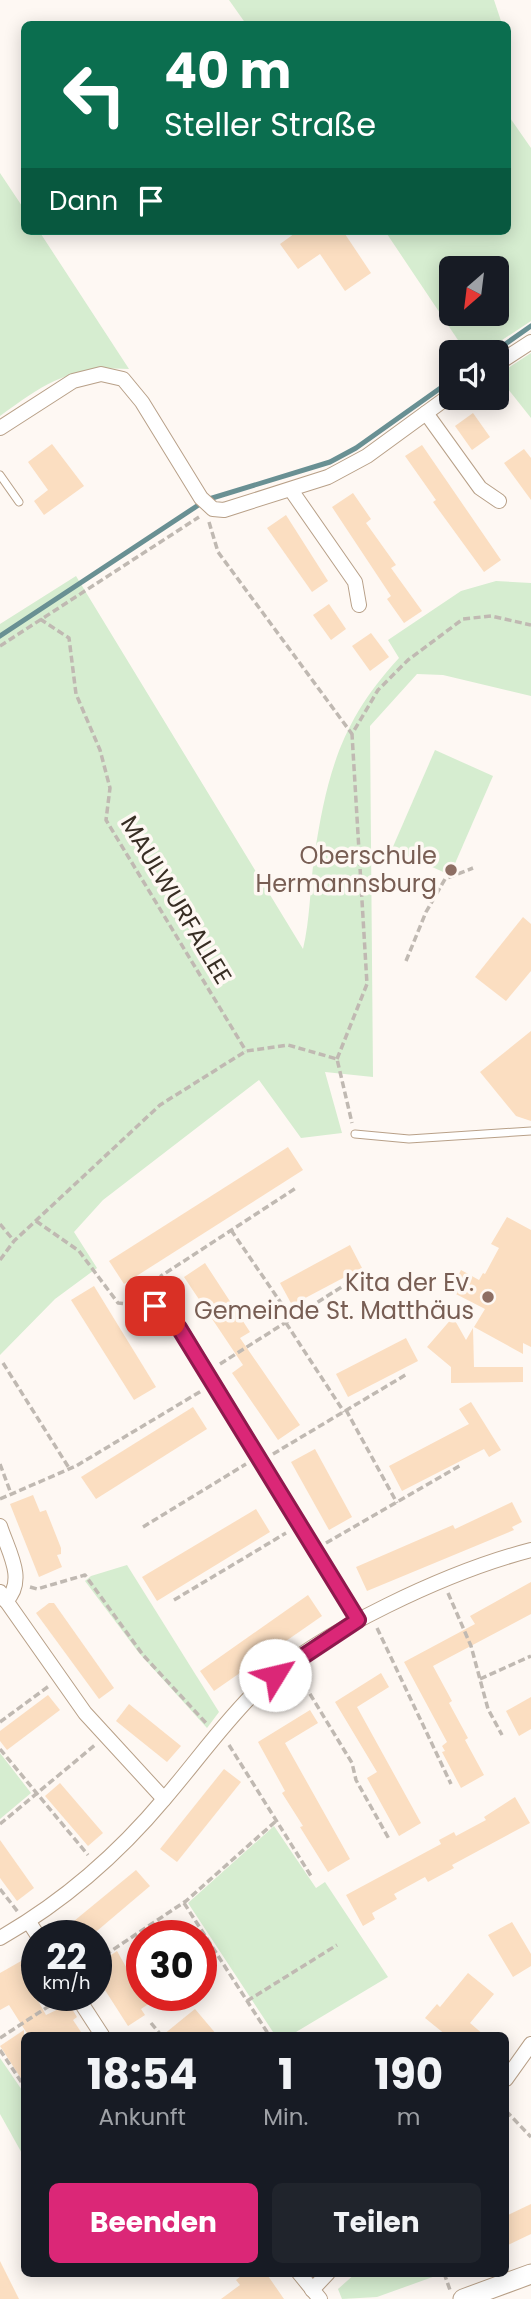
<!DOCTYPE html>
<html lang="de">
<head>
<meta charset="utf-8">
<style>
  body { margin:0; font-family:Poppins,sans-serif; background:#20242c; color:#f1f3f6; height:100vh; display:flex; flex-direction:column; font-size:26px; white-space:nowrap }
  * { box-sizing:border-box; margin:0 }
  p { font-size:23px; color:#9ea1a6 }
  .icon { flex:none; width:38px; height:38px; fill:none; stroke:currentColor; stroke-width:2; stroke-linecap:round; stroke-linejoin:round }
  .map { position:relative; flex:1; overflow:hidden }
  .side { position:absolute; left:21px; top:2032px; width:488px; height:245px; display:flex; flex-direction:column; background:#171b24; border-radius:10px; box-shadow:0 4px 18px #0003 }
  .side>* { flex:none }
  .hud { position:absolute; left:21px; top:21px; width:490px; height:214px; border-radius:10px; box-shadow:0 4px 18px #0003; background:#0b6e4f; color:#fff; overflow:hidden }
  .needle { width:46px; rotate:208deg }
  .buttons { position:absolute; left:439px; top:256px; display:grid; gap:14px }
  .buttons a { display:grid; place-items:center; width:70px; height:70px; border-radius:10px; background:#171b24; box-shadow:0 4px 18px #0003; font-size:35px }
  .speed { position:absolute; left:21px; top:1920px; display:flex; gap:14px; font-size:35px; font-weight:700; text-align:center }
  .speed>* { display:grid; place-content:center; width:91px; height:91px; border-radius:50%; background:#171b24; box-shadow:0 4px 18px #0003; line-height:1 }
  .speed small { font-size:18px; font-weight:400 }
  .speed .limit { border:10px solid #d22; background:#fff; color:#111 }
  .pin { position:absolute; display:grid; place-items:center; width:60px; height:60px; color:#fff; margin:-30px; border-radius:14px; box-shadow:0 4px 10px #0006 }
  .me { position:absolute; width:77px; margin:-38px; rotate:54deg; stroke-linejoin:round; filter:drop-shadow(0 0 5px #0008) }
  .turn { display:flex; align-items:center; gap:24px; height:147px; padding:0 28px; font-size:32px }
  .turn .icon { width:91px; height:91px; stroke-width:2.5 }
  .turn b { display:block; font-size:49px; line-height:60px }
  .then { display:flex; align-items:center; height:66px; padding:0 28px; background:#0003; gap:14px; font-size:26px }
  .eta { display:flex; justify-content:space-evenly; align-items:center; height:119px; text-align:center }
  .eta b { font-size:42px; font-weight:700; line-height:49px }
  .primary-button { display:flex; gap:14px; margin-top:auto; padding:14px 28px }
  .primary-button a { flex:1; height:80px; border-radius:10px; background:#db2777; color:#fff; font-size:28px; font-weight:700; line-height:80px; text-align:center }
  .primary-button a+a { background:#20242c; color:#f1f3f6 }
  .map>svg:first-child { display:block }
  .green { fill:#d6edd0; fill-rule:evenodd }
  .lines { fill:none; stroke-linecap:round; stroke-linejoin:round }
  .stream { stroke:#699093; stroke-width:5 }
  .building { fill:#fbdec1 }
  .service-casing { stroke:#b8a088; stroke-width:9 }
  .minor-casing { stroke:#b8a088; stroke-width:16 }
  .secondary-casing { stroke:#b8a088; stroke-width:21 }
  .path { stroke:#c0b9b2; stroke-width:3.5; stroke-dasharray:7 3.5; stroke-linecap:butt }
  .service { stroke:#fff; stroke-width:7 }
  .minor { stroke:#fff; stroke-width:14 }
  .secondary { stroke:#fff; stroke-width:19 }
  .route-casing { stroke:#8e194d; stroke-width:18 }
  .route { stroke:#db2777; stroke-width:12 }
  .education-dot { fill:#8d6e63; stroke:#fef8f3; stroke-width:2.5 }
  .labels { text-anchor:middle; stroke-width:7; stroke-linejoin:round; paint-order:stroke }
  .education-label { font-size:24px; fill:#785e54; stroke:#fef8f3; text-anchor:end }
  .street-label { font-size:24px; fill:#382e24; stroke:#fef8f3 }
</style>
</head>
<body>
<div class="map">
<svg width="531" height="2299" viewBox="0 0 531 2299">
  <rect width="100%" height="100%" fill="#fef8f3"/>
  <!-- green -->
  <g class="green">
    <path d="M229 0H494L502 24H246Z"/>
    <path d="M508 115 531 148V321L484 352H466L385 231H508ZM452 268H497V313H452Z"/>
    <path d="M0 173 24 209V231H39L129 369C71 365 45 383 0 416Z"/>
    <path d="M531 353V418L497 375Z"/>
    <path d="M76 576 303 949C310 920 310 888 314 858 327 774 340 722 399 658L388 640 461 591 496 581 531 583V696L443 675 417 674 370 726 373 1077 325 1072 342 1133 301 1138 259 1080 103 1200 74 1232 97 1268 55 1299 0 1355V624Z"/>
    <path d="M435 750 493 776 450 875 392 849Z"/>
    <path d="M127 1565 219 1712 207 1728 139 1653 85 1581 91 1576Z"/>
    <path d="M0 1753 31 1793 0 1819Z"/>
    <path d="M274 1826 316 1888 325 1882 388 1977 291 2035H275L188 1903Z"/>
    <path d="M0 2058 24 2093V2157L0 2114Z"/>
    <path d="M356 2273H440L441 2274 377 2297 342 2299 338 2289Z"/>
  </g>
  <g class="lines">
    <!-- stream -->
    <g class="stream">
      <path d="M494 352 531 326"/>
      <path d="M209 499 330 462 356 448 449 382"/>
      <path d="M0 636 200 504"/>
    </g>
  </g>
  <!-- building -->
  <g class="building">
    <path d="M298 231H343L371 273 345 291 320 254 298 269 280 244Z"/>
    <path d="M473 413 490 437 472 450 455 426Z"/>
    <path d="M52 444 84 486 44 515 34 501 48 490 28 462Z"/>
    <path d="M422 445 501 560 484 572 433 502 436 500 405 456Z"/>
    <path d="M524 449 531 458V500L504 463Z"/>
    <path d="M353 493 371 519 366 523 396 565 391 568 422 611 404 623 387 599 391 596 332 507Z"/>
    <path d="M286 515 328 581 312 592 267 528Z"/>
    <path d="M329 604 346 629 331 640 313 615Z"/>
    <path d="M371 633 389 657 370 671 352 646Z"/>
    <path d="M523 917 531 924V971L506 1001 475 977Z"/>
    <path d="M531 1031V1121L516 1116 480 1072Z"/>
    <path d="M288 1147 303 1170 124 1284 109 1261Z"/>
    <path d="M507 1217 531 1230V1347L523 1343V1354L474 1327 485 1309 450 1291 461 1270 479 1280 483 1273 485 1274 499 1248 491 1244Z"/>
    <path d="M350 1245 362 1268 292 1305 280 1283Z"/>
    <path d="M205 1263 250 1332 240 1338 300 1425 278 1440 232 1373 243 1365 184 1277Z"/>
    <path d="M94 1286 156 1387 134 1400 71 1300Z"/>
    <path d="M453 1317 466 1340 473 1328 474 1367H523V1382L451 1383V1367L427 1347Z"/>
    <path d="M406 1338 418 1361 348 1397 336 1374Z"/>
    <path d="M471 1402 501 1450 489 1457 484 1449 402 1491 389 1466 469 1424 459 1409Z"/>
    <path d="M193 1407 207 1429 96 1499 81 1477Z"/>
    <path d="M315 1449 352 1517 329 1530 291 1462Z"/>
    <path d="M33 1495 40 1512 46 1510 61 1548V1554L57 1555 62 1567 39 1577 10 1504Z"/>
    <path d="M512 1502 522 1522 512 1527 514 1530 367 1591 356 1567 453 1525 455 1529Z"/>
    <path d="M256 1509 270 1532 157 1601 142 1577Z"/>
    <path d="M531 1582V1614L433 1666 452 1701 449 1703 468 1738 465 1740 484 1775 461 1788 442 1752 445 1751 442 1746 447 1742 404 1662 475 1624 470 1616Z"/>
    <path d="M308 1595 322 1616 214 1691 200 1671Z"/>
    <path d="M49 1603H54L114 1688 99 1699 36 1613Z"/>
    <path d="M381 1673 389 1687 357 1707 421 1823 399 1836 367 1778 377 1772 335 1702Z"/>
    <path d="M48 1695 60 1710 7 1750 0 1741V1731Z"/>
    <path d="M531 1697V1729L519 1736 506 1711Z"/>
    <path d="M129 1704 181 1746 167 1762 116 1721Z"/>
    <path d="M310 1710 318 1723 285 1743 350 1859 328 1872 300 1827 303 1826 282 1793 285 1791 258 1742Z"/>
    <path d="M224 1769 241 1782 177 1862 160 1849Z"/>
    <path d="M60 1783 103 1833 88 1846 45 1796Z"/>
    <path d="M515 1797 530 1823 452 1865 454 1868 428 1882 425 1877 394 1894 397 1899 372 1913 375 1919 363 1926 346 1895 441 1844 439 1840 454 1832 456 1836 486 1820 484 1817Z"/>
    <path d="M0 1840 34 1888 17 1901 0 1878Z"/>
    <path d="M136 1870 150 1886 91 1936H76L68 1926Z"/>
    <path d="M512 1922 531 1954V1966L513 1977 488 1935Z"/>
    <path d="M117 1951 142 1995 150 2003 141 2009 145 2015 128 2026 96 1976V1965Z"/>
    <path d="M37 1952V1999L46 2015 69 2004 77 2017 73 2020 83 2035H28L9 2005 0 2010V1973Z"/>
    <path d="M468 1973 494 1994 470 2023 484 2035H446L425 2018 437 2004 440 2007Z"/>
    <path d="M195 2009 217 2035H163L185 2017Z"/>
    <path d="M24 2030V2083L0 2046Z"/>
    <path d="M531 2204V2234L506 2246V2216Z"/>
    <path d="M0 2261 19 2299H0Z"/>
    <path d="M245 2273H266L284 2299H221L240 2285 236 2280Z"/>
  </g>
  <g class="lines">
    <defs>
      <g id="service">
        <path d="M0 475 19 502"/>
        <path d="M355 1134 409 1139 531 1131"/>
      </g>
      <g id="minor">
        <path d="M497 364 531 342"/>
        <path d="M426 413 480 488 499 501"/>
        <path d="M0 428 73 381 101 374 123 379 142 402 201 498 213 509 224 510 328 477 367 456 452 394"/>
        <path d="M291 490 355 582 359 605"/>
        <path d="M155 1306 179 1327 358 1620"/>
        <path d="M0 1526C8 1551 27 1580 6 1601"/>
        <path d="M0 1592 85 1713 164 1799"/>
        <path d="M29 1922 38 1936"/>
        <path d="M0 1938C63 1902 119 1853 165 1798 196 1762 224 1722 258 1689 319 1631 450 1571 531 1550"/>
        <path d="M76 1995 102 2035"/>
        <path d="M506 2079 531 2044"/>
        <path d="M299 2273 320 2299"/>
        <path d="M312 2290 328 2273"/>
      </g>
      <path id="secondary" d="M463 2299 531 2274"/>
    </defs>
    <!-- service casing -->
    <use href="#service" class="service-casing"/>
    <!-- minor casing -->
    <use href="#minor" class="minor-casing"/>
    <!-- secondary casing -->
    <use href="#secondary" class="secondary-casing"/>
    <!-- path -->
    <g class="path">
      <path d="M209 522 218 552 352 734"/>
      <path d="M40 619 69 638 76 694 100 750 110 788 106 820 246 1051"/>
      <path d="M0 646 199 517"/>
      <path d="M406 961 426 912 445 879 473 868"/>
      <path d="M337 1059 367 984 352 734 378 690 408 660 463 619 491 616 531 625"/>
      <path d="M36 1221 79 1251 118 1303 142 1305"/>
      <path d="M0 1224 14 1241"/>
      <path d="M231 1230 292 1319"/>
      <path d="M0 1260 14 1241 160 1105 246 1051 288 1045 337 1059 352 1123"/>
      <path d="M158 1291 161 1276 296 1188"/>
      <path d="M286 1323 344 1412"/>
      <path d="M3 1363 69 1468"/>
      <path d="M220 1364 351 1281"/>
      <path d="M346 1410 397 1503"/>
      <path d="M273 1454 407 1374"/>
      <path d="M0 1464 10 1491"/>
      <path d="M0 1499 76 1466 203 1390"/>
      <path d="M143 1527 246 1464"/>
      <path d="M326 1543 461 1465"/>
      <path d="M30 1587 37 1589 85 1575 143 1655 206 1723"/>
      <path d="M448 1593 471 1646 488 1709 502 1735"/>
      <path d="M174 1600 286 1533"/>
      <path d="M377 1628 451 1784"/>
      <path d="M299 1676 352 1763 356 1780 389 1839"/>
      <path d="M480 1679 531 1656"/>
      <path d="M0 1722 49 1686"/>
      <path d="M229 1745 311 1876"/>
      <path d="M0 1749 88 1855"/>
      <path d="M0 1824 95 1745"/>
      <path d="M0 1889 18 1912"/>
      <path d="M184 1903 269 2035"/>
      <path d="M96 1961 186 1901 276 1821"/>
      <path d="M247 2001 337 1945"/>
      <path d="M151 2023 161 2035"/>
      <path d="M0 2038 63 1997"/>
      <path d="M0 2050 24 2086"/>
      <path d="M506 2111 531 2137"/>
      <path d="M444 2273 450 2290"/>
    </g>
    <!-- service -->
    <use href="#service" class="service"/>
    <!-- minor -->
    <use href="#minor" class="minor"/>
    <!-- secondary -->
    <use href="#secondary" class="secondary"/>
  </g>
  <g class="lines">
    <defs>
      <path id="route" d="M155 1306 179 1328 358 1620 275 1675"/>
    </defs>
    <!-- route casing -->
    <use href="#route" class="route-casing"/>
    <!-- route -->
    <use href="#route" class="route"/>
  </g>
  <!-- markers -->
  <g class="education-dot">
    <circle cx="451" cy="870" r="7"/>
    <circle cx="488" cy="1297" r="7"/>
  </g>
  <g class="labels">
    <!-- education labels -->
    <g class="education-label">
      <text x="437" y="864">Oberschule<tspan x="437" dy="28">Hermannsburg</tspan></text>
      <text x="474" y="1291">Kita der Ev.<tspan x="474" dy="28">Gemeinde St. Matthäus</tspan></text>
    </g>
    <!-- street labels -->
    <g class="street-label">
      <text transform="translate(176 900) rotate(59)" y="8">MAULWURFALLEE</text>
    </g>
  </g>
</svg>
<div class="buttons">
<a><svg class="needle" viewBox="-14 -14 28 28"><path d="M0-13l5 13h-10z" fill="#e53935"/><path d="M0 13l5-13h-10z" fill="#9ea1a6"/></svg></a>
<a><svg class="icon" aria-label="sound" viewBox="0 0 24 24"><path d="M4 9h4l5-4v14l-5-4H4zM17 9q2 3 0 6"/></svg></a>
</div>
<div class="speed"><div>22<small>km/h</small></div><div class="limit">30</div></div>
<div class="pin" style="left:155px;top:1306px;background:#d93025"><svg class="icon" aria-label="arrive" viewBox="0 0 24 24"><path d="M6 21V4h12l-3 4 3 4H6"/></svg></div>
<svg class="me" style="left:275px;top:1675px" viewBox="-20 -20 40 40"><circle r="19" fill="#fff"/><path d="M0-13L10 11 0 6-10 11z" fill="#db2777"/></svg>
<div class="hud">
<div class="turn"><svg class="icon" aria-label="left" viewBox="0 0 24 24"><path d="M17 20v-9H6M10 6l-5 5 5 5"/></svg><div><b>40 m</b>Steller Straße</div></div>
<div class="then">Dann<svg class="icon" aria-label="arrive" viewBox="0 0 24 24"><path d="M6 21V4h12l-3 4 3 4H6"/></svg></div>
</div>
<section class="side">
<div class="eta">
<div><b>18:54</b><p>Ankunft</p></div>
<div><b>1</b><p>Min.</p></div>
<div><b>190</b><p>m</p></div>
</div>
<div class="primary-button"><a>Beenden</a><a>Teilen</a></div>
</section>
</div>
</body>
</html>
